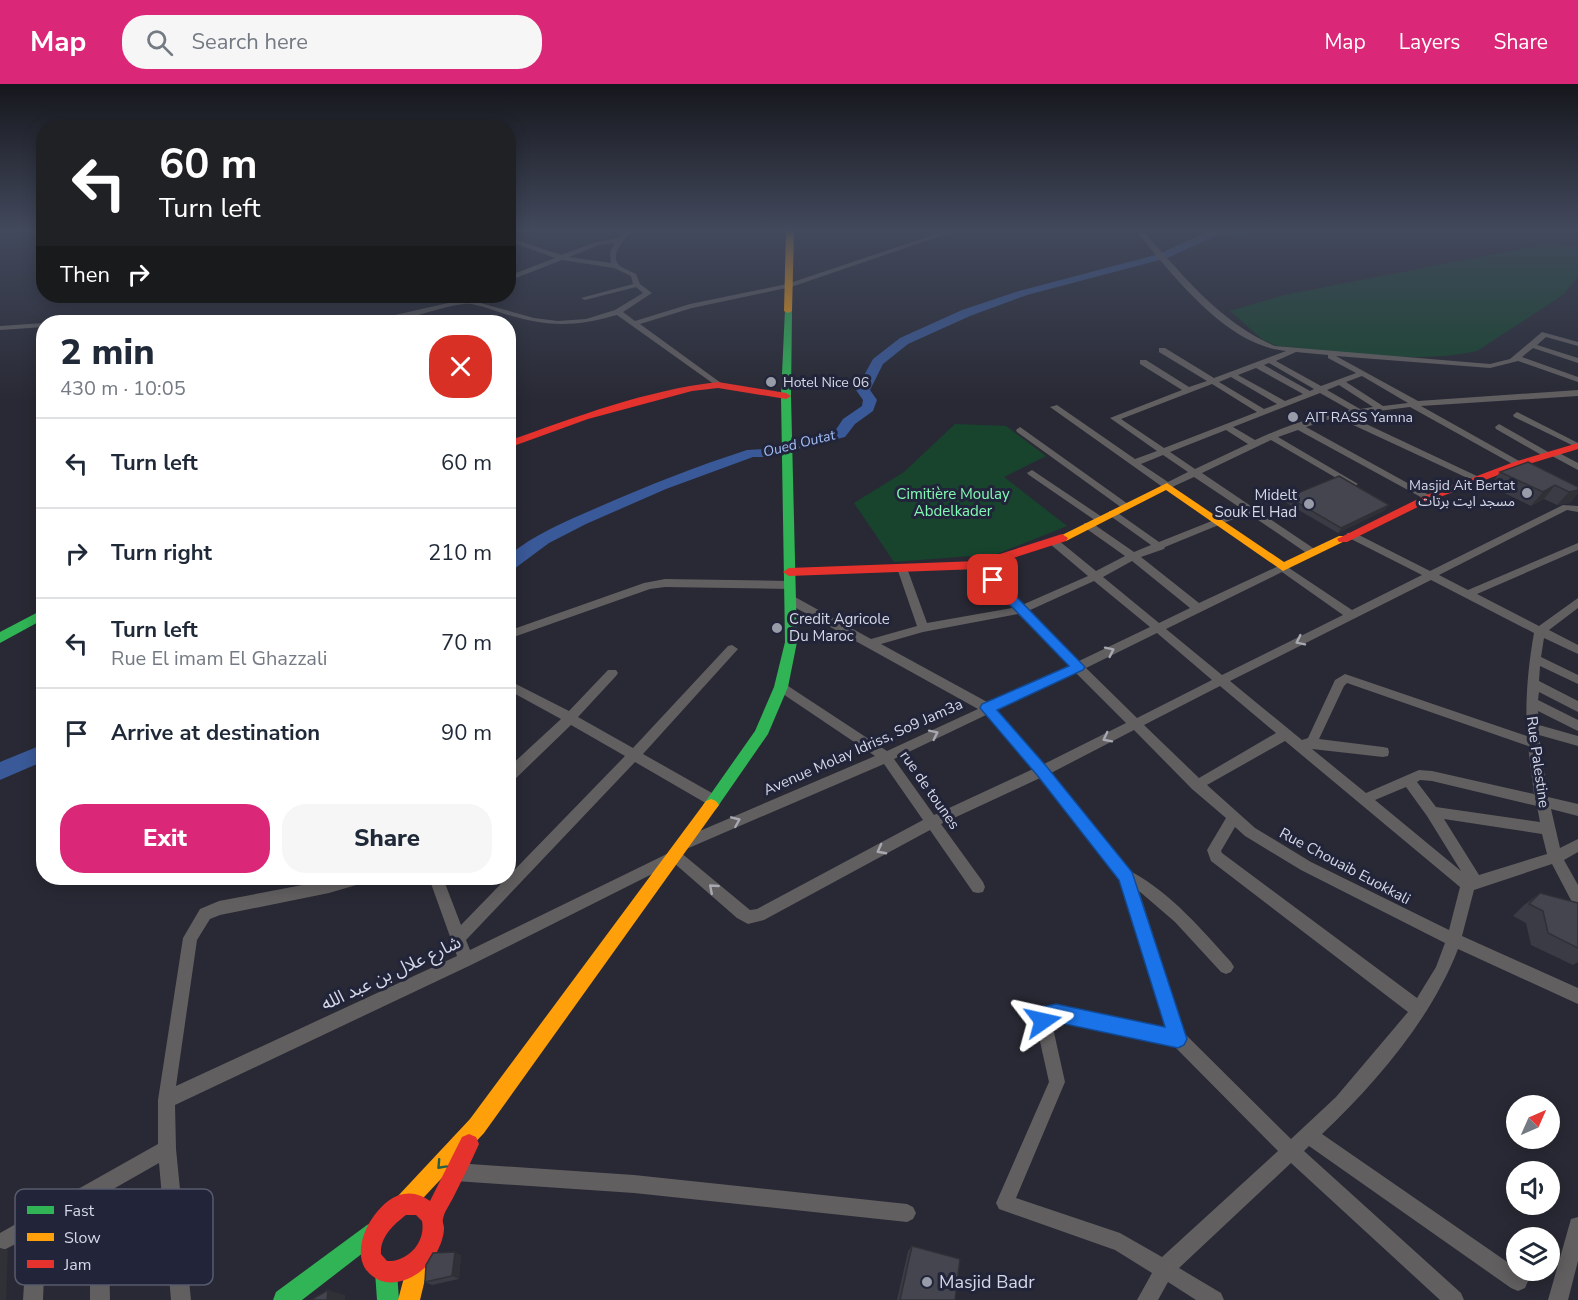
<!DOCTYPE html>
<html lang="en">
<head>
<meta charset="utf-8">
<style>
  body { margin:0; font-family:"Nunito Sans","Noto Sans Arabic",sans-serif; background:#f6f6f7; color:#1f2937; height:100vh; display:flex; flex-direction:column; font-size:22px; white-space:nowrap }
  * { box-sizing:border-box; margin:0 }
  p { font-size:20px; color:#747a83 }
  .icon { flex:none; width:33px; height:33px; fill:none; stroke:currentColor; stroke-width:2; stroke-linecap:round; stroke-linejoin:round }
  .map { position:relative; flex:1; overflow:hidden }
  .details { position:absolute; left:36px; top:231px; width:480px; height:570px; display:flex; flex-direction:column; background:#fff; border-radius:24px; box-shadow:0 3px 15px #0003 }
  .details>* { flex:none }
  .top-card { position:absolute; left:36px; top:36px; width:480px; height:183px; border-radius:24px; box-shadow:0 3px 15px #0003; background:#202124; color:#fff; overflow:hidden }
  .needle { width:39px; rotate:45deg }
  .fabs { position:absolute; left:1506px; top:1011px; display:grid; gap:12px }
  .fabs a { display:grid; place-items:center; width:54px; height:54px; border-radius:50%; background:#fff; box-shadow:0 3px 15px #0003; font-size:30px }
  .pin { position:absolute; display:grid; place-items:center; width:51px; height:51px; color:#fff; margin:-26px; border-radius:12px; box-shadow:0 3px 9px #0006 }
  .me { position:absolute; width:66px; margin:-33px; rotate:79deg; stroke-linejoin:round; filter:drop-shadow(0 0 4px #0008) }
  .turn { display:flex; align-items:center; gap:21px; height:126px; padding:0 24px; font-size:27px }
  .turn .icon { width:78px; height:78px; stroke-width:2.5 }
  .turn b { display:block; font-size:42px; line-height:51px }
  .then { display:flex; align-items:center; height:57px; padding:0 24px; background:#0003; gap:12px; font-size:22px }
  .round { display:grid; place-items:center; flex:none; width:63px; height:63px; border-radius:24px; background:#f6f6f7 }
  .summary { display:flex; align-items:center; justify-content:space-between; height:102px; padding:0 24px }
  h1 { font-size:36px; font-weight:800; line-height:45px }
  .primary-button { display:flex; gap:12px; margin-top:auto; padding:12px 24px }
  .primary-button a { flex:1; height:69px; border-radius:24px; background:#db2777; color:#fff; font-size:24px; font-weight:800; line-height:69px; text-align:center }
  .primary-button a+a { background:#f6f6f7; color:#1f2937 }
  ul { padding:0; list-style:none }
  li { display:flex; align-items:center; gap:18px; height:90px; padding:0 24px; border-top:2px solid #e0e1e3 }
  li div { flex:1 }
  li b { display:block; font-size:22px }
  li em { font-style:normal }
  header { display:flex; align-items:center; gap:36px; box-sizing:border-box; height:84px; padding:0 30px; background:#db2777; color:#fff }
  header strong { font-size:28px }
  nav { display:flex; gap:33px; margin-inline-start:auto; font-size:21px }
  .search { width:420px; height:54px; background:#f6f6f7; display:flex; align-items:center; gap:15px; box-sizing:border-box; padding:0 21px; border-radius:24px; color:#747a83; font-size:22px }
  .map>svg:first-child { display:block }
  .green { fill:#18442e }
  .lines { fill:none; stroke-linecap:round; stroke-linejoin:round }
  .river { fill:#3a5998; fill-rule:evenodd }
  .street { fill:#625f60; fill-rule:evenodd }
  .fast { fill:#30b455; fill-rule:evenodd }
  .slow { fill:#ff9f0a; fill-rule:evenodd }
  .jam { fill:#e5322d; fill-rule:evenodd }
  .wall { fill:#3a3b44 }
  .shaded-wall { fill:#303037 }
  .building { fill:#44454f; stroke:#303037; stroke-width:1.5 }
  .oneway { stroke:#a7a8b1 }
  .oneway2 { stroke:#285e45 }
  .route { fill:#1a73e8; stroke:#114b97; stroke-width:1.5 }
  .poi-dot { fill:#989ba8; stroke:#22253a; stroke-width:2 }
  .labels { text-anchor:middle; stroke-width:6; stroke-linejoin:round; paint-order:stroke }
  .far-poi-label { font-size:14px; fill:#d5d8e7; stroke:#22253a; text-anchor:start }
  .far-water-label { font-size:14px; font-style:italic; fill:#a1bff8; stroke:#22253a }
  .park-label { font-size:15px; fill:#82fab4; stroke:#22253a }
  .poi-label { font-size:15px; fill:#d5d8e7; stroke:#22253a; text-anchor:end }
  .street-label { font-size:15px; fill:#d5d8e7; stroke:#22253a }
  .near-street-label { font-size:18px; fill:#d5d8e7; stroke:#22253a }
  .near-poi-label { font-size:18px; fill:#d5d8e7; stroke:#22253a; text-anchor:start }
  .key { fill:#22253a; stroke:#585b6e; stroke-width:1.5 }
  .key-label { font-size:16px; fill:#d5d8e7 }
</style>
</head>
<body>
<header>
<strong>Map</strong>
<div class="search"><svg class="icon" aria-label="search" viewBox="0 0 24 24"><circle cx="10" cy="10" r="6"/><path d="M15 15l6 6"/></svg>Search here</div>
<nav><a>Map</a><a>Layers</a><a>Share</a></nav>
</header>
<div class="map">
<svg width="1578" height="1216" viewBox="0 0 1578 1216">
  <rect width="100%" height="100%" fill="#282934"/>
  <!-- green -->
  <g class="green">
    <path d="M1546 160 1578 163V192L1563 211 1477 267C1413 281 1341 267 1277 262L1263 256 1230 227 1284 211Z"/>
    <path d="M955 340 1006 342 1046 372 1004 393 1067 442 997 470 894 478 854 419 904 388Z"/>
  </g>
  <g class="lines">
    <!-- river -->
    <g class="river">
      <path d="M1209 147H1253L1244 152 1220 150 1167 174 1027 211 970 232 908 260 883 280 870 306 877 316 873 327 855 340 845 353 765 373H753L666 405 586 440 549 459 514 485 508 486V472C536 449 569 436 601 422 649 401 697 382 747 366L765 365 835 347 843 335 862 322 863 316 856 306 873 275 900 254 962 226 1019 207 1159 170Z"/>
      <path d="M44 660V677L0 696V678Z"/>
    </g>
    <!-- street -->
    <g class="street">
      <path d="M625 147H632C625 155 609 170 619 181 623 185 631 187 636 190L640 200 652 209 623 228 635 237 690 220 787 200 945 147H955L791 203 692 224 640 240 721 299V303H718L617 231C574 243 551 243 508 231 497 228 474 218 464 220 431 224 398 242 364 238L466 215 534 234 558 237 586 235 615 226 643 209 636 203 585 216 581 214 633 200 631 192 614 184 562 176 508 197V192L555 174 508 157V153L561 171 596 158 619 154ZM615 159 610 168 611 179 569 173 599 161Z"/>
      <path d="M1136 147H1143C1183 191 1219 238 1275 262L1490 280 1510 275 1542 248 1578 258V262L1546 253 1537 261 1578 274V279L1533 264 1522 273 1578 293V298L1518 277 1490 284 1336 272 1418 317 1578 306V312L1421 322 1521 378 1523 380 1518 383 1410 323 1347 331 1479 393V397L1476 398 1336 333 1306 343 1431 412V416L1428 417 1298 346 1278 353 1358 400 1353 403 1350 402 1271 356 1202 389 1316 466 1317 468 1316 470H1308L1248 429 1165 463 1164 465 1141 473 1199 519 1283 480 1352 526 1422 491 1347 453V449H1355L1430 487 1563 421 1578 422V428L1567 426 1439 491 1468 506 1578 459V466L1477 510 1539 542 1578 514V524L1549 546 1578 561V570L1544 554 1541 573 1578 591V600L1540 582 1539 597 1578 617V628L1539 608 1538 616 1578 636V647L1538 627 1539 641 1578 652V662L1539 651 1548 713 1578 720V732L1551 725 1560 764 1578 755V768L1564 776 1578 801V822L1573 820 1552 780 1474 806 1462 852 1578 904V920L1458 865C1431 935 1376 999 1322 1050L1516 1184V1186L1525 1190 1528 1197 1525 1204 1518 1207 1511 1204 1309 1062 1304 1067 1461 1209 1464 1216H1440L1291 1079 1179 1184 1221 1209 1224 1216H1196L1168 1198 1158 1216H1137L1152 1189 1115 1166 999 1125 996 1119 1049 998 1037 944V932L1039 926 1056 921 1167 944 1121 796 1040 694 941 740 983 798 985 803 983 808 978 809 973 808 930 746 764 836 748 840 737 834 674 779 471 881 175 1021 176 1065 191 1216H171L159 1079 108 1108 110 1216H90V1118L46 1143 43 1216H23L27 1154 0 1168V1149L158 1060V1016L183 854 200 825 219 817 339 794H365L363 799 329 809 220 831 210 835 197 856 176 1002 457 872 429 794H443L461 841 625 672 571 641 513 697 508 698V684L561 635 508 606V596L569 627 608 586H616L618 589 616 592 578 633 633 664 728 562 732 561 738 565 643 670 719 713 721 717 719 721 714 723 709 721 635 678 466 856 470 866 675 766 680 768 750 826 757 825 923 736 884 680 691 763 686 765 681 763 679 759 681 755 875 672 777 606 775 603 777 600H785L887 667 978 625 787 519 786 516 787 513H795L871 555 917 542 897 484 898 482H906L907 484 927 539 1012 524 975 483 974 481 975 479H983L1022 521 1088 492 1050 460V456H1058L1096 487 1125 472 1084 443V439H1092L1134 468 1151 461 1109 431V427H1115L1159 458 1242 425 1194 393 1170 404H1164L1050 323 1057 321 1135 375 1157 367 1110 334 1182 306 1140 280V276H1146L1189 303 1207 297 1159 268V264H1165L1214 294 1286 267C1226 262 1172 190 1136 147ZM1296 268 1328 271V274L1356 289 1321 302 1276 277ZM1269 279 1314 305 1310 307 1264 281ZM1256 284 1303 310 1285 317 1238 291ZM1362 292 1408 319 1383 322 1346 298ZM1231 293 1277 320 1264 325 1219 298ZM1212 300 1257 328 1164 364 1121 335ZM1339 301 1373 323 1360 325 1327 306ZM1320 309 1350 326C1319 330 1283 343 1255 356L1233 343ZM1226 346 1248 360 1195 385 1170 368ZM1163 371 1188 388 1168 398 1141 380ZM1132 477 1190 524 1159 539 1103 493ZM1282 488 1343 531 1222 591 1166 545ZM1431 496 1534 549C1528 583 1525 616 1527 652L1345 590 1335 596 1308 654 1302 656 1230 597ZM1094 497 1150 543 1079 577 1028 527ZM1018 530 1069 582 989 619 881 560 923 548ZM1157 549 1212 596 1137 634 1086 584ZM1076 589 1126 639 1044 680 996 627ZM1347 599 1528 662 1534 710 1432 687 1419 686 1366 709 1312 665 1383 673 1388 672 1389 668 1388 664 1383 663 1319 655 1344 602ZM1220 602 1276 649 1199 694 1144 641ZM986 631 1033 685 934 731 894 675ZM1134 646 1192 705 1226 734 1207 766 1211 777 1408 928 1336 1013 1291 1055 1185 950 1139 807 1175 838 1221 888 1226 890 1231 888 1234 883 1231 878C1201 845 1172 810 1132 788L1051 689ZM1285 657 1460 803 1449 846 1311 778 1255 744 1207 701ZM1420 696 1432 697 1537 722 1540 738 1436 723 1417 698ZM1406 703 1427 732 1461 787 1375 716ZM1444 735 1542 750 1547 770 1479 791ZM1235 743 1245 752 1301 786 1445 859 1436 883 1417 914 1222 769 1221 767ZM1056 937 1174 962 1278 1067 1162 1173 1120 1149 1016 1114 1065 998 1053 944V938Z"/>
      <path d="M143 234 266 236 270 238H67L71 236Z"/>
      <path d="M44 239V243L0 246V242Z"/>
      <path d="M1517 328 1578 359V364L1514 333 1513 331Z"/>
      <path d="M1499 340 1550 369 1557 368 1578 379V386L1552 372 1545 373 1496 345 1495 343Z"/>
      <path d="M1020 343 1128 420V424H1122L1017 348 1016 346Z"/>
      <path d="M1032 386 1102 433V437H1096L1029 391 1027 389Z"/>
      <path d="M665 495 789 497 794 501 789 505 665 503 650 505 508 555V547L644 499Z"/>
      <path d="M455 1079 634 1091 907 1120 913 1123 916 1129 913 1135 907 1138 634 1109 455 1097 449 1094 446 1088 449 1082Z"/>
      <path d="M1578 1133V1177L1568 1216H1548L1569 1142 1571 1135Z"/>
    </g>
    <!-- fast -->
    <g class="fast">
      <path d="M785 225 792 227 791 312 797 558 788 603 768 650 716 725 711 727 706 725 703 721 755 647 774 603 785 558 781 312Z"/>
      <path d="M44 525V535L0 559V548Z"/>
      <path d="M374 1138 381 1141 384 1148 381 1155 302 1216H273L276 1208 367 1141Z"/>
      <path d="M386 1177 394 1180 397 1188 399 1216H377L375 1188 378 1180Z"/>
    </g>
    <!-- slow -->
    <g class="slow">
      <path d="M786 147H794L792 227 788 229 784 227Z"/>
      <path d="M1167 399 1284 478 1339 452H1347L1349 455 1283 487 1166 406 1066 457H1058L1056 454Z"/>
      <path d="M711 715 716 717 719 721 716 725 484 1049 411 1127 404 1130 397 1127 394 1120 397 1113 470 1035 706 717Z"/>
      <path d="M418 1168 426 1171 429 1179 420 1216H398L410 1171Z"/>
    </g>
    <!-- jam -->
    <g class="jam">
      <path d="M718 298 786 309 791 312 786 315 718 304 692 307 588 335 508 364V357C576 333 646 306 718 298Z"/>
      <path d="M1578 359V365L1522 382 1432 416 1347 458H1339L1337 455 1424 412 1514 378Z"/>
      <path d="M1062 450 1068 454 1066 457 979 485 789 492 783 488 789 484 978 477Z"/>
      <path d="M469 1050 476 1053 479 1060C471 1078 462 1096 453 1114 450 1120 444 1128 443 1135 442 1138 444 1141 444 1144 444 1153 440 1162 436 1170 424 1191 391 1210 370 1190 345 1168 376 1114 404 1110 413 1108 423 1112 430 1117L462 1053ZM406 1131H416L422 1137C426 1158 408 1178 387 1177L381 1170C380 1153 393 1141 406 1131Z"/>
    </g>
  </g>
  <!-- wall -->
  <g class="wall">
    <path d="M1500 388 1578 403V409L1570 419 1557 421 1544 415 1531 422 1490 402Z"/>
    <path d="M1288 413 1385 426 1338 449 1285 418Z"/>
    <path d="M1540 809 1578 819V878L1573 881 1531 861 1526 839 1513 832 1524 821Z"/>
    <path d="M912 1162 955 1216H897L908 1167Z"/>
    <path d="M461 1171 459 1195 432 1201 425 1198Z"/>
  </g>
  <!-- shaded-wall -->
  <g class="shaded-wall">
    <path d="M1555 401 1544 415 1531 422 1543 408Z"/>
    <path d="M1578 406V409L1570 419 1557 421 1569 408Z"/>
    <path d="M1389 421 1385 426 1338 449 1341 444Z"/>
    <path d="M0 1164 8 1166 6 1216H0Z"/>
    <path d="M455 1168 461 1171 459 1195 452 1192Z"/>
    <path d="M328 1206 345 1211V1216H327Z"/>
  </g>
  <!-- building -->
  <g class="building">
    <path d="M1528 378 1578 403V406L1569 408 1555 401 1543 408 1500 388Z"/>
    <path d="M1339 392 1389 421 1341 444 1288 413Z"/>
    <path d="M1540 809 1578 819V864L1548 849 1543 827 1529 820Z"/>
    <path d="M912 1162 960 1175 955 1216H900Z"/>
    <path d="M455 1168 452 1192 425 1198 426 1181 433 1169Z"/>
    <path d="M328 1206 327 1216H311Z"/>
  </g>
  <!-- one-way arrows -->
  <defs><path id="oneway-chevron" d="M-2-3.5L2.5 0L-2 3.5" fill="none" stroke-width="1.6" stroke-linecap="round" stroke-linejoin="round" transform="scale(1.5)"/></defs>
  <g class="oneway">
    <use href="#oneway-chevron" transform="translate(1300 557) rotate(154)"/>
    <use href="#oneway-chevron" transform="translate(1110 567) rotate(-26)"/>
    <use href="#oneway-chevron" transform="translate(934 650) rotate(-26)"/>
    <use href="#oneway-chevron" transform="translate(1107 654) rotate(153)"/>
    <use href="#oneway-chevron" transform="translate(736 737) rotate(-23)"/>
    <use href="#oneway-chevron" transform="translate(881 766) rotate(152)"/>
    <use href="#oneway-chevron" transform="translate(713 804) rotate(-139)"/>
  </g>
  <use class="oneway2" href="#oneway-chevron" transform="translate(441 1081) rotate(133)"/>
  <!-- sky -->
  <linearGradient id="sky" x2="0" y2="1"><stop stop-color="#16171d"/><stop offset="0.46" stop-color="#42495c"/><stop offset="1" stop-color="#42495c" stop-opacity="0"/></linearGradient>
  <rect width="1578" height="317" fill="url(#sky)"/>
  <!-- route -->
  <path class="route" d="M993 492 997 493 1085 583 1083 586 997 626 1047 683 1132 788 1187 955 1184 961 1178 964 1056 938 1043 946 1037 943 1034 937 1042 923 1056 920 1165 943 1119 796 1037 691 980 624 982 620 1069 582 989 499 987 496Z"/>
  <!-- markers -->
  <g class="poi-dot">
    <circle cx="771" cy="298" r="6"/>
    <circle cx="1293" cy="333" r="6"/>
    <circle cx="1527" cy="409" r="6"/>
    <circle cx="1309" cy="420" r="6"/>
    <circle cx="777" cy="544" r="6"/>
    <circle cx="927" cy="1198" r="6"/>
  </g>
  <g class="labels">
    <!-- far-poi labels -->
    <g class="far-poi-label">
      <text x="783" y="303">Hotel Nice 06</text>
      <text x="1305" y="338">AIT RASS Yamna</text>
      <text x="1515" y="406" text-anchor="end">Masjid Ait Bertat<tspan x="1515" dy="16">مسجد ايت برتات</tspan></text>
    </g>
    <!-- far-water labels -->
    <g class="far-water-label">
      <text transform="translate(799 359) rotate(-14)" y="5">Oued Outat</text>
    </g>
    <!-- park labels -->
    <g class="park-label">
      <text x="953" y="415">Cimitière Moulay<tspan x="953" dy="17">Abdelkader</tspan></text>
    </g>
    <!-- poi labels -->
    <g class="poi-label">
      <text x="1297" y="416">Midelt<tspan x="1297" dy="17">Souk El Had</tspan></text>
      <text x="789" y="540" text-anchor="start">Credit Agricole<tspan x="789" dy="17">Du Maroc</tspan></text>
    </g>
    <!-- street labels -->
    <g class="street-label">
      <text transform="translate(863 663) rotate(-24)" y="5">Avenue Molay Idriss, So9 Jam3a</text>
      <text transform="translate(1538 678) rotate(82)" y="5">Rue Palestine</text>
      <text transform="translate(930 706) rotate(55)" y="5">rue de tounes</text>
      <text transform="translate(1345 782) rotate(28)" y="5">Rue Chouaib Euokkali</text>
    </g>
    <!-- near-street labels -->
    <g class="near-street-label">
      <text transform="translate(391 889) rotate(-25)" y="6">شارع علال بن عبد الله</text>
    </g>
    <!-- near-poi labels -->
    <g class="near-poi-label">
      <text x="939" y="1204">Masjid Badr</text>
    </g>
  </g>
  <!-- legend -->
  <rect x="15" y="1105" width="198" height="96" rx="9" class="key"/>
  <rect x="27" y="1122" width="27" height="8" fill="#30b455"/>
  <rect x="27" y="1149" width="27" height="8" fill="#ff9f0a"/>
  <rect x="27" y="1176" width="27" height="8" fill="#e5322d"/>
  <g class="key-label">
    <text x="64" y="1132">Fast</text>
    <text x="64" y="1159">Slow</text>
    <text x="64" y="1186">Jam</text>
  </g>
</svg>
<div class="fabs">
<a><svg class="needle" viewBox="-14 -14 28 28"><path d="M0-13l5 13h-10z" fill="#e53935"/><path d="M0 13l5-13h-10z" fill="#747a83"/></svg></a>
<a><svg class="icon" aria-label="sound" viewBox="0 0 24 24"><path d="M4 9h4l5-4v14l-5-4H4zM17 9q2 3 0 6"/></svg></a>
<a><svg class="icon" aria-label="layers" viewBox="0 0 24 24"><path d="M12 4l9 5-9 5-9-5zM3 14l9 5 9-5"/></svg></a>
</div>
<div class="pin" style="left:993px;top:496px;background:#d93025"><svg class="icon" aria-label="arrive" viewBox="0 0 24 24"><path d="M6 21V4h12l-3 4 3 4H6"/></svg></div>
<svg class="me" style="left:1043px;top:937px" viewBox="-20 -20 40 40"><path d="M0-17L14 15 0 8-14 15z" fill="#1a73e8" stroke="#fff" stroke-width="4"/></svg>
<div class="top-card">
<div class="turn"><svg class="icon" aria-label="left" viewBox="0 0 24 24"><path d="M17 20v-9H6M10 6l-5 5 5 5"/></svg><div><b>60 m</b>Turn left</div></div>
<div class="then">Then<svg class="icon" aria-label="right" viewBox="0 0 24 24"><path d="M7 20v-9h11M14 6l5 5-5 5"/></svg></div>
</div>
<section class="details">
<div class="summary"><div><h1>2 min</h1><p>430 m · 10:05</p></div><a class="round" style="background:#d93025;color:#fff"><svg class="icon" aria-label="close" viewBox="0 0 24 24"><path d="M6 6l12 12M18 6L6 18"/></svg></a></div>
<ul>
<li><svg class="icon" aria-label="left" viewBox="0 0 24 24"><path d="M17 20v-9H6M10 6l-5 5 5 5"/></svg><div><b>Turn left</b></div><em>60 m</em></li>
<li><svg class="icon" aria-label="right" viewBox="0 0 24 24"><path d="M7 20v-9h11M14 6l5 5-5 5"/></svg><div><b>Turn right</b></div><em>210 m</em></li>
<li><svg class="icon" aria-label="left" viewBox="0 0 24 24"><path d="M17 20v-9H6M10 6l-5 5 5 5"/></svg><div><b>Turn left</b><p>Rue El imam El Ghazzali</p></div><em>70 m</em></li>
<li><svg class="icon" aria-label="arrive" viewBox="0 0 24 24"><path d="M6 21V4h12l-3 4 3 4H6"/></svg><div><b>Arrive at destination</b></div><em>90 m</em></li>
</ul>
<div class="primary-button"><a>Exit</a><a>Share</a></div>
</section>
</div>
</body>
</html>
